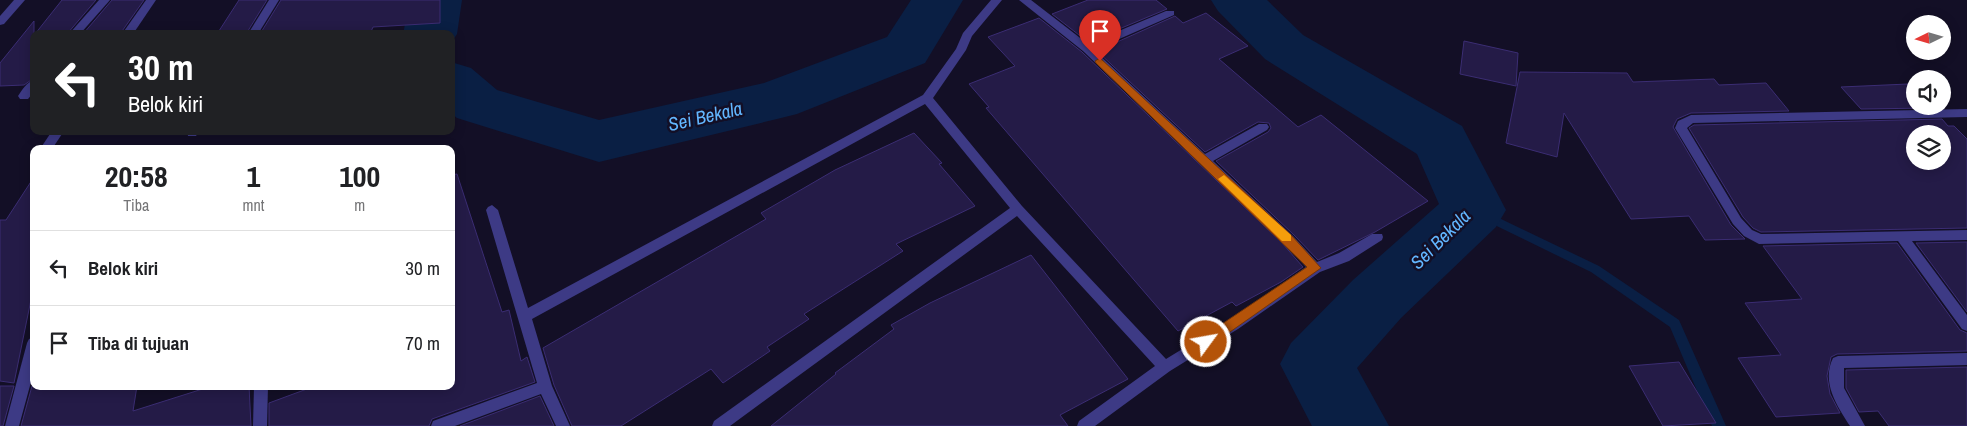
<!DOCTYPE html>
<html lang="id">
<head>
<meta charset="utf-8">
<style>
  body { margin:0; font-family:"Archivo Narrow",sans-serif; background:#f2f2f2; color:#202124; height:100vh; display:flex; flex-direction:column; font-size:19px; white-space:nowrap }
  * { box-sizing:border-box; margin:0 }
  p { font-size:16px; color:#757577 }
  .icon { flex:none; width:28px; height:28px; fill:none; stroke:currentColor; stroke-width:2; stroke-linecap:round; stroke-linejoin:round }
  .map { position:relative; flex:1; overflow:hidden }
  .side { position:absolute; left:30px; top:145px; width:425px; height:245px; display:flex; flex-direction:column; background:#fff; border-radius:10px; box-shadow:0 2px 12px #0003 }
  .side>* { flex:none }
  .top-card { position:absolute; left:30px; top:30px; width:425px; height:105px; border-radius:10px; box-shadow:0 2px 12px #0003; background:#202124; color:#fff; overflow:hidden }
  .needle { width:32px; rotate:265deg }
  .fabs { position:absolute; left:1906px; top:15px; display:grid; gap:10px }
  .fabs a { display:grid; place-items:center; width:45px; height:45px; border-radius:50%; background:#fff; box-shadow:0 2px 12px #0003; font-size:25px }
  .pin { position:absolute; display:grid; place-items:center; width:42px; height:42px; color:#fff; margin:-51px -21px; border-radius:50% 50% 50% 0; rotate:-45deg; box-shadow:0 0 5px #0007 }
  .pin .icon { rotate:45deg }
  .me { position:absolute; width:55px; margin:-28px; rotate:58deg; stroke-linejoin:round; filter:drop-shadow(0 0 4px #0008) }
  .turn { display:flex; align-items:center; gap:18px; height:105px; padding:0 15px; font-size:22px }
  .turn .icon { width:65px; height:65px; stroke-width:2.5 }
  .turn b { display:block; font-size:35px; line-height:42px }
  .eta { display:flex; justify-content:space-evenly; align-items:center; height:85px; text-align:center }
  .eta b { font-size:30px; font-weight:700; line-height:35px }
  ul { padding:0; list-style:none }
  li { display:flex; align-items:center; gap:15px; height:75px; padding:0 15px; border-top:1px solid #e0e0e0 }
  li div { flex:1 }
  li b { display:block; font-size:19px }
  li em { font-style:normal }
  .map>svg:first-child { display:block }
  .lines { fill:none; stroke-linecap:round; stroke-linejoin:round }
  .stream { fill:#0a1f44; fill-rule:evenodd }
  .river { fill:#0a1f44; fill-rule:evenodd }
  .building { fill:#241b47; stroke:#3b2d73; fill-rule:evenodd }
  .minor { fill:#3d3a85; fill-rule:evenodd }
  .route { fill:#b45309; stroke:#753606 }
  .slow { fill:#f59e0b }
  .labels { text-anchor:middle; stroke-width:5; stroke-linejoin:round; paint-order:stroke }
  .water-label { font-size:19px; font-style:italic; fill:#62b6ff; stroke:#130f26 }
</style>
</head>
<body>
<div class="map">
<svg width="1967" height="426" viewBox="0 0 1967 426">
  <rect width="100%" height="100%" fill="#130f26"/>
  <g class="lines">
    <!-- stream -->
    <path class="stream" d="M1474 206 1599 266 1679 320 1726 426H1712L1670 327 1591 272 1470 213 1468 210Z"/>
    <!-- river -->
    <g class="river">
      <path d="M410 0H462L457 34 451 43V34H403Z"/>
      <path d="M911 0H963L925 63 797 114 777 119 599 162 457 118 451 113V62L471 68 497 90 599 120 764 83 887 37Z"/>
      <path d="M1211 0H1267L1303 35 1462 126 1506 210 1496 227 1401 318 1357 368 1389 426H1312L1280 364 1291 343 1353 280 1439 204 1417 154 1265 59 1218 11Z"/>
    </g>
  </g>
  <!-- building -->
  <g class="building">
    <path d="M62 0H96L67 34H35Z"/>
    <path d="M112 0H144L120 34H83Z"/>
    <path d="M239 0H267L246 34H217Z"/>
    <path d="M281 0H440V23L373 27 370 34H260Z"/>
    <path d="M1088 0H1156L1167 9 1088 42 1052 14Z"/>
    <path d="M1206 13 1248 46 1219 59 1298 127 1321 115 1428 201 1375 232 1318 260 1294 235 1216 161 1268 132 1271 128 1269 123 1258 122 1205 152 1097 51 1175 16 1183 23Z"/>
    <path d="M1039 18 1082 52 1282 243 1303 267 1281 282 1236 306 1232 302 1178 331 986 108 989 107 969 84 1015 66 988 37Z"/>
    <path d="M34 21V78L24 85 0 86V63Z"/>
    <path d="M1464 41 1518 53 1516 86 1460 74Z"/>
    <path d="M1520 72 1627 73 1633 82 1714 79 1719 85 1766 83 1789 111 1691 113 1677 119 1673 127 1731 225 1745 239 1705 240 1689 216 1631 219 1564 113 1557 157 1506 143Z"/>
    <path d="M1908 84 1915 92V106L1930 108 1861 109 1841 87Z"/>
    <path d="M1942 119 1948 126H1954L1967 139V228L1761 232 1753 228 1743 217 1689 128 1694 125ZM1915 134H1942V161H1915Z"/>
    <path d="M914 133 942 163 939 164 975 206 896 244 903 251 804 314 809 319 767 347 770 351 723 383 711 369 621 426H572L554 385 543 348 766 219 761 213 835 170Z"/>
    <path d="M457 174 502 312 509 310 521 361 527 357 535 382 432 419 429 426H269V403L315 386H451V175Z"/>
    <path d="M34 177V285L14 383 0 381V220H6Z"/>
    <path d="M1967 242V312L1916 243Z"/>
    <path d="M1897 243 1960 330 1967 333V351L1837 354 1831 357 1827 376 1830 394 1840 413 1776 417 1738 358 1781 355 1745 303 1802 299 1763 246Z"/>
    <path d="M1031 255 1128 379 1060 415 1068 426H771L836 374 835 373 894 329 891 325 930 303Z"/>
    <path d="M1679 362 1716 423 1663 426 1629 366Z"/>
    <path d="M1967 367V426H1889L1878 411 1859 412 1846 388V370Z"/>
    <path d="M0 386H14L3 426H0Z"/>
    <path d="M32 386H137L133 411 212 386H249L251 426H21Z"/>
    <path d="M540 396 554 426H460Z"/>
  </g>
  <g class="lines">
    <!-- minor -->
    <g class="minor">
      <path d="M14 0H25L4 24 0 25V16Z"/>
      <path d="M99 0H110L80 34H69Z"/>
      <path d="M146 0H156L133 34H122Z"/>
      <path d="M269 0H279L258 34H248Z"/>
      <path d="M991 0H1002L972 36 966 50 933 98 1022 206 1166 359 1228 321 1306 267 1283 242 1083 51 1019 0H1031L1088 44 1166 11H1174V15L1094 50 1205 154 1259 124H1267L1269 127 1267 130 1213 161 1293 236 1317 262 1339 253 1372 234H1382L1383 237 1382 240 1349 261 1320 272 1238 329 1170 371 1095 426H1077L1079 421 1155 366 1017 216 730 426H712L714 421 1010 208 925 104 532 319 552 386 570 426H556L541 394 455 426H431L433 421 537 383 486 210 488 207 492 205 498 210 528 308 923 95 956 49 963 33Z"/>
      <path d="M34 80V92L28 99H20L18 96C22 90 27 82 34 80Z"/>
      <path d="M1967 109V117L1693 123 1687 128 1741 218 1752 230 1761 234 1967 230V240L1912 241 1967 315V331L1962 329 1898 241 1759 244 1744 236 1733 224 1675 128 1678 121 1691 115Z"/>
      <path d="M52 131H64L52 149H40Z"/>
      <path d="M187 131H199L196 136H188Z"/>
      <path d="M34 337V371L19 426H5L27 343 29 339Z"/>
      <path d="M1967 353V365L1844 368V388L1865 426H1850C1837 406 1821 382 1833 358L1838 356Z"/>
      <path d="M254 386H268L267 426H253Z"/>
    </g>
  </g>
  <!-- route -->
  <path class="route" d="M1100 58 1292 236 1321 268 1210 346H1201L1199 342 1201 338 1307 267 1096 63 1095 61Z"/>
  <!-- slow -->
  <path class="slow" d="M1224 175 1291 235V241H1282L1220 181 1218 179Z"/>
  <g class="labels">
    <!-- water labels -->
    <g class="water-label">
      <text transform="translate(705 116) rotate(-13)" y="7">Sei Bekala</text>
      <text transform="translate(1440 239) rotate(-45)" y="7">Sei Bekala</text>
    </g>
  </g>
</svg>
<div class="fabs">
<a><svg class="needle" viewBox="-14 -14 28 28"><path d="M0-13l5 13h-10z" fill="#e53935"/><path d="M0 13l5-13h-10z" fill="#757577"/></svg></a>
<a><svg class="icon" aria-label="sound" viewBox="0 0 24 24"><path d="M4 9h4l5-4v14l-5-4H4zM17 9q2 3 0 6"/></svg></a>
<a><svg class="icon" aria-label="layers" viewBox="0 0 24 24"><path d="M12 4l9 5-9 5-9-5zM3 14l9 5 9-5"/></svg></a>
</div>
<div class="pin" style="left:1100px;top:61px;background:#d93025"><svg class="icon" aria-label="arrive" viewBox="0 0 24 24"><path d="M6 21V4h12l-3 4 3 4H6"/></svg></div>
<svg class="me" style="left:1206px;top:342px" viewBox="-20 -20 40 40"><circle r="17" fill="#b45309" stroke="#fff" stroke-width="3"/><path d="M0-11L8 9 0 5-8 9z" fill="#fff"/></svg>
<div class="top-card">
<div class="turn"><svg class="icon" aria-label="left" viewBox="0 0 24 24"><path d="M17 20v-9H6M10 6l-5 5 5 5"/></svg><div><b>30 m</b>Belok kiri</div></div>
</div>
<section class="side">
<div class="eta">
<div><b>20:58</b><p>Tiba</p></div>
<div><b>1</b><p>mnt</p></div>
<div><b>100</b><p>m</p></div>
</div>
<ul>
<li><svg class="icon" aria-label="left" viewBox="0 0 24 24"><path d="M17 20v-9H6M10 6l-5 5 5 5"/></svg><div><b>Belok kiri</b></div><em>30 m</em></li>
<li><svg class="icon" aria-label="arrive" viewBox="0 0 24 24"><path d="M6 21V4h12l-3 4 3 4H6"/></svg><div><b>Tiba di tujuan</b></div><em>70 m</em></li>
</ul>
</section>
</div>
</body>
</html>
